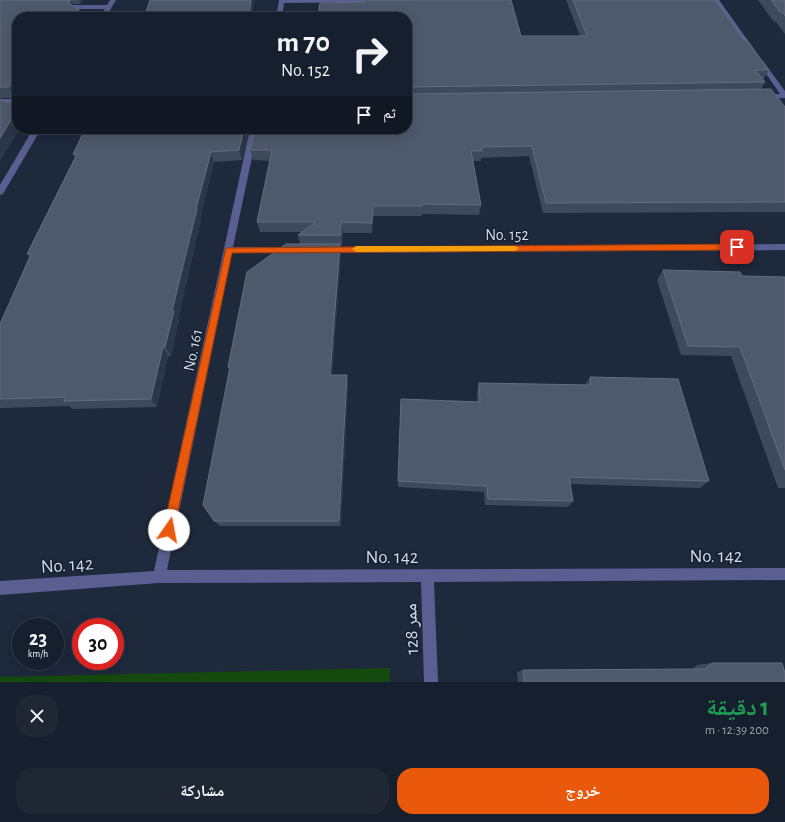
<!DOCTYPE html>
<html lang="ar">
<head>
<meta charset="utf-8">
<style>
  body { margin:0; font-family:"Alegreya Sans","Noto Naskh Arabic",sans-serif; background:#1f2735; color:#f1f3f6; direction:rtl; height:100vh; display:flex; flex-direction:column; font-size:15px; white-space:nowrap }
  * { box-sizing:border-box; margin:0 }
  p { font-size:13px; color:#9ea2aa }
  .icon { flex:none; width:22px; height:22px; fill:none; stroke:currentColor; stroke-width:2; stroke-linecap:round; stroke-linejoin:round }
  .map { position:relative; height:682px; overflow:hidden; direction:ltr }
  .details { display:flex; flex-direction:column; background:#161f2d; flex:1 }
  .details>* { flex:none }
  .banner { position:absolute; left:12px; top:12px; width:400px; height:122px; border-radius:16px; box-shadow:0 4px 16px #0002,0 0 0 1px #353d49; direction:rtl; background:#161f2d; color:#f1f3f6; overflow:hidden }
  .speed { position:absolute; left:12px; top:618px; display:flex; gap:8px; font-size:20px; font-weight:700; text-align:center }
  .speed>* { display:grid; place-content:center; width:52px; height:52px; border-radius:50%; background:#161f2d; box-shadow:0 4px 16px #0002,0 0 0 1px #353d49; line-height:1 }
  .speed small { font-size:10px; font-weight:400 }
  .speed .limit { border:6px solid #d22; background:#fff; color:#111 }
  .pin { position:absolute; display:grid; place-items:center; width:34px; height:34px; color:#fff; margin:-17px; border-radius:8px; box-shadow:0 2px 6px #0006 }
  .me { position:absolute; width:44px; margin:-22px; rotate:12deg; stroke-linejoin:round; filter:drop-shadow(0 0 3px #0008) }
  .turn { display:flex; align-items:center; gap:14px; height:84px; padding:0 16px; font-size:18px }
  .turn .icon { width:52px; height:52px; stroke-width:2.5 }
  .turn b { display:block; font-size:28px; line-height:34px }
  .then { display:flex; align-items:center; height:38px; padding:0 16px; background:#0003; gap:8px; font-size:15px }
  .round { display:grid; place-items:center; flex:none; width:42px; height:42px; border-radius:16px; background:#1f2735 }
  .head { display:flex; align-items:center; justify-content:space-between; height:68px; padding:0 16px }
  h1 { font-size:24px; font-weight:700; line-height:30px; color:#1e9e55 }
  .cta { display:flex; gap:8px; margin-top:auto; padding:8px 16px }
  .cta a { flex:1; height:46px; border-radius:16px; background:#ea580c; color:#fff; font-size:16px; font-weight:700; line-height:46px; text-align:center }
  .cta a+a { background:#1f2735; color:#f1f3f6 }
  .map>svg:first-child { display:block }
  .green { fill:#16490d }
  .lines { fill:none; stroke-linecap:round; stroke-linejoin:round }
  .minor { fill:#5a5e90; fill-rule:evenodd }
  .wall { fill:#3e495c }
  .shaded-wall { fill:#2b3649 }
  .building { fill:#4e596b; stroke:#636d7f }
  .route { fill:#ea580c; stroke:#983908 }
  .slow { fill:#f59e0b }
  .labels { text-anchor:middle; stroke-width:3; stroke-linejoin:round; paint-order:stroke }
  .street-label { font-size:16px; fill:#d3dbe7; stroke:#151f32 }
  .near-street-label { font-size:19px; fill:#d3dbe7; stroke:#151f32 }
</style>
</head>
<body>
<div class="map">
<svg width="785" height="682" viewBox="0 0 785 682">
  <rect width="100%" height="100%" fill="#1e293c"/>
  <!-- green -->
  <path class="green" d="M390 668V682H0V677Z"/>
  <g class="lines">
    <!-- minor -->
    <g class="minor">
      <path d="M110 0H116L106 17H100L105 9H62L59 7 62 5H107Z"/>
      <path d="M279 0H381L378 2 284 3 282 17H276Z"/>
      <path d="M713 0H719L754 49 753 50H749Z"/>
      <path d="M761 60 763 61 785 91V98L763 99 760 97 763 95 780 94 758 62Z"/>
      <rect x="0" y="99" width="17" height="4"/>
      <path d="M33 129H41L3 194 0 195V185Z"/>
      <path d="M250 129H258L233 247H290L294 250 290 253H232L167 570 785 568V580L434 582 438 682H424L421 582 159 583 0 595V581L154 571Z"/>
      <path d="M785 244V250L328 253 324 250 328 247Z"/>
    </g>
  </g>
  <!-- wall -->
  <g class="wall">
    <path d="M0 0H83L80 4H73L74 6 79 10 82 17H17L16 98H1L19 129 0 161Z"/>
    <path d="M566 0H715L743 39 769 70 763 80 765 82 761 89 785 107V212L543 213 529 156 481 158V161H473L481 205 479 215 422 214V216H373L372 233H343L342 245H340L341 254 332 375 348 383 341 526H220L214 521 229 371 228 367 300 244 298 235 302 232H260L257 222 270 161 253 160 250 150 407 129V17L521 36H580Z"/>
    <path d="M758 0H785V34L776 22H774Z"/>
    <path d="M85 129H250L242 160 214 162 200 218 201 220 178 319 179 320 171 356H168L157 407 73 409 69 406 0 408V324L30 257 27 254 75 158 73 154Z"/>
    <path d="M663 270 742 276 785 277V488H778L731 356 681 355 657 280Z"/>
    <path d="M590 377 709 481 700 488 570 484 573 501 568 507 485 505 484 492 398 487 401 399 477 402V391L479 383 585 385Z"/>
    <path d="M712 663 785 682H518L517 672 523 670 692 669 697 665Z"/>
  </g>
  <!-- shaded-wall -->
  <g class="shaded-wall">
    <path d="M71 0 76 10 69 3Z"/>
    <path d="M79 0H83L80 4Z"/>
    <path d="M251 0H255L252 17H249Z"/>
    <path d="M79 10 82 17H74Z"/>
    <path d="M17 82V97L16 98 9 87Z"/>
    <path d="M17 110V129H19L0 161V138Z"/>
    <path d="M244 129H250L242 160 239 150Z"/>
    <path d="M211 152 214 162 200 218 201 220 178 319 179 320 171 356 165 347 172 311 196 209Z"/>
    <path d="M373 206V216L372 233V223Z"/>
    <path d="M341 222 343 233 342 245 341 235Z"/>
    <path d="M340 244 341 254 331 384 330 375Z"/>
    <path d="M163 347 168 356 157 407 151 399Z"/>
    <path d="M347 375 348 383 341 526 339 521Z"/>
  </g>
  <!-- building -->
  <g class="building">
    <path d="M0 0H71L69 3 79 10 74 17H17V82L9 87H0Z"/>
    <path d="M150 0H251L249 17H144Z"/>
    <path d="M364 0H511L521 36H587L573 0H715L743 39H746L769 70H755L765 82 407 87V17H318L320 3 364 2Z"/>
    <path d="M771 0H785V16L782 12H780Z"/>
    <path d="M771 89 785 107V202L546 203 532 146 482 147V151H471L481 205 422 204V206H373L372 223 341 222V235H298L316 222H257L272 150H250L255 129H407V94Z"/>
    <path d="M0 100 17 104V110L0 138Z"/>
    <path d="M85 129H244L239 150 211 152 196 209H197L172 311H174L165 347H163L151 399 64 401 66 397 0 399V324L31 254H27L77 154H73Z"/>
    <path d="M286 244H340L330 375H347L339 521H214L203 505 230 367H228L247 272Z"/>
    <path d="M663 270 740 272 742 276 785 277V470L740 347 688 346Z"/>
    <path d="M590 377 678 379 709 481 569 477 573 501 488 499 487 486 398 481 401 399 480 402 479 383 591 385Z"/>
    <path d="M712 663H782L785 673V682H524L523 670 705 669Z"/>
  </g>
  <!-- route -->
  <path class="route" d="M737 244 741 247 737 250 232 253 174 530 173 534 169 536 165 534 163 530 226 248Z"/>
  <!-- slow -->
  <path class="slow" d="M356 246H515L519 248 515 251 356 252 352 249Z"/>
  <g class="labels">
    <!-- street labels -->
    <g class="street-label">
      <text x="507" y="240">No. 152</text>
      <text transform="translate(192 350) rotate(-78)" y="6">No. 161</text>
    </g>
    <!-- near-street labels -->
    <g class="near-street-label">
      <text x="716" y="562">No. 142</text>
      <text x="392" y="563">No. 142</text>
      <text transform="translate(67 564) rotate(-4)" y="7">No. 142</text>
      <text transform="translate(410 629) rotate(-92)" y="7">ممر 128</text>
    </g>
  </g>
</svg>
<div class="speed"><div>23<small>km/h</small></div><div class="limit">30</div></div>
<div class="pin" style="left:737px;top:247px;background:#d93025"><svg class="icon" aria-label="arrive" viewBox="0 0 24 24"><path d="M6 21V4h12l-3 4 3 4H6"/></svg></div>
<svg class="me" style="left:169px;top:530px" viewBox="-20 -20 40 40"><circle r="19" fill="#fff"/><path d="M0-13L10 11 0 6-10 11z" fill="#ea580c"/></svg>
<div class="banner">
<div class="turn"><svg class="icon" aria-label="right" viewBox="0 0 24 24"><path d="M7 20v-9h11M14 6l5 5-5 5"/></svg><div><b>70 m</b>No. 152</div></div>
<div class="then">ثم<svg class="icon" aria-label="arrive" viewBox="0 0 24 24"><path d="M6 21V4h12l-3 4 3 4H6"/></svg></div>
</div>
</div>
<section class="details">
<div class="head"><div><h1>1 دقيقة</h1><p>200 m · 12:39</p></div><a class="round"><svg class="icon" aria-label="close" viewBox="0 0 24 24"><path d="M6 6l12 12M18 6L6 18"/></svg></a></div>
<div class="cta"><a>خروج</a><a>مشاركة</a></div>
</section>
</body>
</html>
